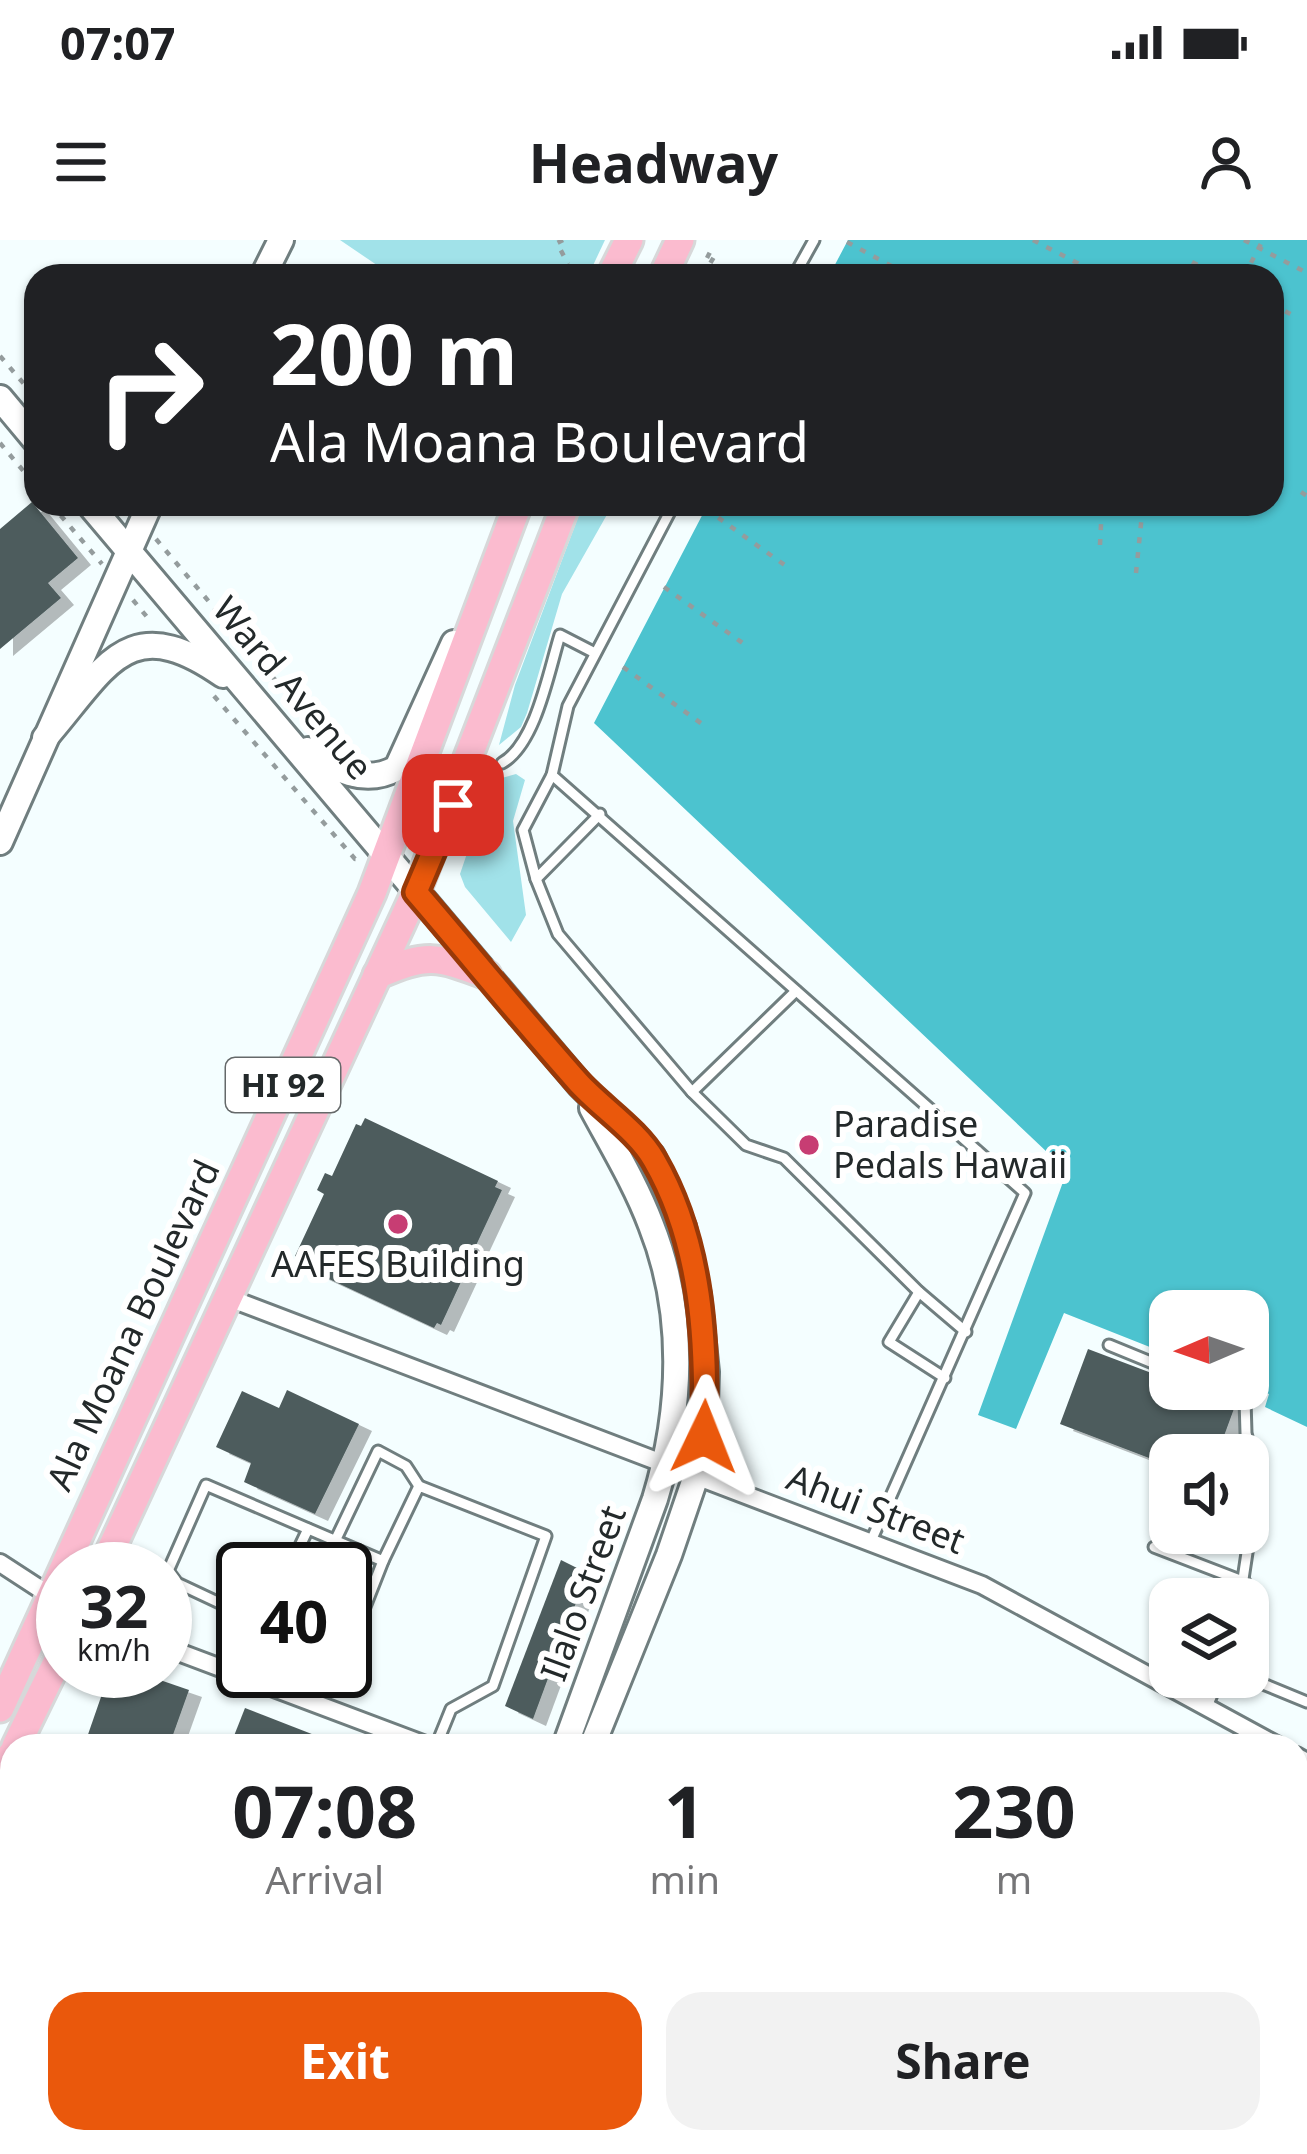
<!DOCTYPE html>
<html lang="en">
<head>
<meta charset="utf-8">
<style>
  body { margin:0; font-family:"Noto Sans",sans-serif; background:#f2f2f2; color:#202124; height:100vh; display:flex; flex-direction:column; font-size:45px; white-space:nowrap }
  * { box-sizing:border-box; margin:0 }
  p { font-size:39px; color:#757577 }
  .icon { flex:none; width:66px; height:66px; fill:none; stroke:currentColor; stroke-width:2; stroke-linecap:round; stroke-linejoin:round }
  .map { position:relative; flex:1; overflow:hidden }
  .sheet { position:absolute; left:0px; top:1494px; width:1308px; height:420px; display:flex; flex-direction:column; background:#fff; border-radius:36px 36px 0 0; box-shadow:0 3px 9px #0004 }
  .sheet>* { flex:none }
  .banner { position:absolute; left:24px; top:24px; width:1260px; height:252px; border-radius:36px; box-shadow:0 3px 9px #0004; background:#202124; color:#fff; overflow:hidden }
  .needle { width:78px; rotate:268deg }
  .fabs { position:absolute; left:1149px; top:1050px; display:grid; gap:24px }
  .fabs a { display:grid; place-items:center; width:120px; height:120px; border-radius:24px; background:#fff; box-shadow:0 3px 9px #0004; font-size:60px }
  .speed { position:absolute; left:36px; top:1302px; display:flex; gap:24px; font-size:60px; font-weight:700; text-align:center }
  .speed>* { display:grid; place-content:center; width:156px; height:156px; border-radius:50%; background:#fff; box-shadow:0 3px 9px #0004; line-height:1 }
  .speed small { font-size:30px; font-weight:400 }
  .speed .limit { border:6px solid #111; border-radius:18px; background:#fff; color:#111 }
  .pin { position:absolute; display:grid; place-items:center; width:102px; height:102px; color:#fff; margin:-51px; border-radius:24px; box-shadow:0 6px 18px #0006 }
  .me { position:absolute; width:132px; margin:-66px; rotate:2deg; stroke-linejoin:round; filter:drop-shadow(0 0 9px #0008) }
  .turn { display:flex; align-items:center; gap:42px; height:252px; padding:0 48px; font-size:54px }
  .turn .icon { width:156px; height:156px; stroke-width:2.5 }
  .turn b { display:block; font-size:84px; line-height:102px }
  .eta { display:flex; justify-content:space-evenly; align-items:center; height:204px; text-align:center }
  .eta b { font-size:72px; font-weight:700; line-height:84px }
  .button { display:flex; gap:24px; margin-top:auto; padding:24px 48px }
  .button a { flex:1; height:138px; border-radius:36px; background:#ea580c; color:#fff; font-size:48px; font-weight:700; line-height:138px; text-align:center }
  .button a+a { background:#f2f2f2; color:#202124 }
  .status { display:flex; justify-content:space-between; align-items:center; height:84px; padding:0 60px; background:#fff; direction:ltr }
  .status svg { height:33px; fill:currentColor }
  header { display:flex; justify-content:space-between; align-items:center; height:156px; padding:0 48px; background:#fff; font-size:54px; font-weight:700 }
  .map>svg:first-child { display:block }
  .green { fill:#a1e2e9 }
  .water { fill:#4cc3cf }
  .building { fill:#4e5c5d; filter:url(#shadow) }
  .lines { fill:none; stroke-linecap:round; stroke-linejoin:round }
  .lane-casing { stroke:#707e7f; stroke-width:15 }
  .street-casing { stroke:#707e7f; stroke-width:22 }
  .secondary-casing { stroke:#707e7f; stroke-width:30 }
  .primary-casing { stroke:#d7d8d9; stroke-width:33 }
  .path { stroke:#949c9d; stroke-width:4.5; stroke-dasharray:6 9; stroke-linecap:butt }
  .lane { stroke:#fff; stroke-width:9 }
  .street { stroke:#fff; stroke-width:16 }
  .secondary { stroke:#fff; stroke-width:24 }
  .primary { stroke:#fbbbcf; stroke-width:27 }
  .route-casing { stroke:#983908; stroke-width:30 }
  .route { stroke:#ea580c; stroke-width:21 }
  .poi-dot { fill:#c73d73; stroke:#fff; stroke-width:4.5 }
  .labels { text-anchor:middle; stroke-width:12; stroke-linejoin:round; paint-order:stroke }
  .shield { fill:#fff; stroke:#65696a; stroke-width:3 }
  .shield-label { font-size:33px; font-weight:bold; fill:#23292a }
  .street-label { font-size:36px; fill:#23292a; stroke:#fff }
  .poi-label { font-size:36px; fill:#23292a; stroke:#fff; text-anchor:start }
</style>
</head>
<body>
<div class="status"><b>07:07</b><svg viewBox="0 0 49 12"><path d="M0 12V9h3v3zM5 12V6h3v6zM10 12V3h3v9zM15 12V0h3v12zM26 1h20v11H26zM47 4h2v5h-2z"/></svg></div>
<header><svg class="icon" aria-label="menu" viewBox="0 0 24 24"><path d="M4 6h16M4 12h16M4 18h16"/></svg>Headway<svg class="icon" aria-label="person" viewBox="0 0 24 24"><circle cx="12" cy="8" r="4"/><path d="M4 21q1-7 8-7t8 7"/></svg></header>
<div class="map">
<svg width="1307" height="1914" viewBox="0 0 1307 1914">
  <defs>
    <filter id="shadow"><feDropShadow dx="13" dy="7" stdDeviation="0" flood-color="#0004"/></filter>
  </defs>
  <rect width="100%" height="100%" fill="#f4feff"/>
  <!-- green -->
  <g class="green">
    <path d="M340 0H605L588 36H393Z"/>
    <path d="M583 264H613L562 354 527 473 521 487 499 505 515 445Z"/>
    <path d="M516 534 525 540 513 581 526 675 511 702 465 647 460 634 490 546 498 539Z"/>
    <path d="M10 1598 12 1600V1785L0 1772V1611Z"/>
    <path d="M120 1902H352L343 1914H131Z"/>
  </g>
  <!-- water -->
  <path class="water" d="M848 0H1307V1187L1265 1167 1269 1154 1248 1146V1071H1170V1115L1064 1073 1016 1189 978 1175 1067 931 594 483 708 264H1272V36H829Z"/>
  <!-- building -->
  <g class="building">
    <path d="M32 262 78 318 48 343 61 358 0 409V289Z"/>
    <path d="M365 878 498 941 495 947 502 950 472 1014 480 1017 473 1032 467 1029 441 1085 437 1083 434 1088 299 1025 302 1020 295 1016 324 954 317 950 325 933 332 936 356 884 361 886Z"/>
    <path d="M1088 1109 1170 1140V1149H1193L1235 1166 1217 1215H1170V1226L1060 1184Z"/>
    <path d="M287 1150 359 1184 315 1274 244 1242 251 1223 216 1207 242 1151 279 1168Z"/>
    <path d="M561 1320 587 1333 533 1479 505 1466Z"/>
    <path d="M110 1431H134L189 1450 169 1506H84Z"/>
    <path d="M245 1468 340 1505V1506H230Z"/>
  </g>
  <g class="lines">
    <defs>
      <g id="lane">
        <path d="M794 36 814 0"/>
        <path d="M502 523C536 504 549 430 560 395L595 413"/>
        <path d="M552 535 1025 953 871 1301"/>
        <path d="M600 574 536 639 523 590 552 535 568 466 674 264"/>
        <path d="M536 639 558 694 692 852 796 751"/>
        <path d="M692 852 746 905 784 918 919 1052 966 1092"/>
        <path d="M919 1052 889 1102 945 1138"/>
        <path d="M1109 1105 1170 1130"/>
        <path d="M1219 1149 1245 1160 1246 1193 1258 1240 1240 1359"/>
        <path d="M335 1301 378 1211 406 1226 419 1246"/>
        <path d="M1154 1307 1245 1342"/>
        <path d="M289 1329 308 1289"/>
        <path d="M243 1374 177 1343 168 1331 206 1245 383 1321 419 1246 546 1296 493 1446 451 1469 436 1506"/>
        <path d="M1160 1402 1170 1406"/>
        <path d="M346 1415 383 1321"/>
        <path d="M230 1432 243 1413"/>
        <path d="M1246 1437 1307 1462"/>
        <path d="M1207 1467 1219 1437"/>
      </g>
      <g id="street">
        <path d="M229 1058 982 1345 1278 1506"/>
        <path d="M0 1323 63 1364"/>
        <path d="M165 1407 428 1506"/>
        <path d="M1296 1516 1307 1522"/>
        <path d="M0 1571 12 1578"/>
        <path d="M1296 1724 1307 1707"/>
        <path d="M0 1834 12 1846"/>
        <path d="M1296 1835 1307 1841"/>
        <path d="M65 1902 76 1914"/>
        <path d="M578 1902 613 1914"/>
        <path d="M715 1914 752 1902"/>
        <path d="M1174 1914 1181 1902"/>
      </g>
      <g id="secondary">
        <path d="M263 36 281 0"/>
        <path d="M0 158 36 201"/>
        <path d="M89 264 580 845 652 916 683 987 698 1055 706 1132 704 1197 696 1236 669 1315 592 1506"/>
        <path d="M45 498C106 428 127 368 223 435"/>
        <path d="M308 510C334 530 365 546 397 528L454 403"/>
        <path d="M0 602 150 264"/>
        <path d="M565 1506 655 1259C682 1170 686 1073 651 985 636 945 613 907 592 868"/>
        <path d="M381 1914 390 1902"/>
        <path d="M420 1914 428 1902"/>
      </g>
      <g id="primary">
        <path d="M611 36 629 0"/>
        <path d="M663 36 680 0"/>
        <path d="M377 735C427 713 437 716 487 735"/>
        <path d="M102 1329 416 652 566 264"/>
        <path d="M0 1468 372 653 518 264"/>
        <path d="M16 1506 63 1410"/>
        <path d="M0 1538 12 1514"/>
      </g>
    </defs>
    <!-- lane casing -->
    <use href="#lane" class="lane-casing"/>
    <!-- street casing -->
    <use href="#street" class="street-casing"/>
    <!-- secondary casing -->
    <use href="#secondary" class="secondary-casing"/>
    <!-- primary casing -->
    <use href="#primary" class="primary-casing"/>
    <!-- path -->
    <g class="path">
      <path d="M563 0 557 3 568 24"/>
      <path d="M1033 0 1089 29"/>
      <path d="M1244 0 1307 33"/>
      <path d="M847 2 908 35"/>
      <path d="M707 18 710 12"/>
      <path d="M1192 22 1218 36"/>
      <path d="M830 34 833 36"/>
      <path d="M703 36 715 15"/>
      <path d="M1244 36 1263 0"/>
      <path d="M1272 64 1294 76"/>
      <path d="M1272 114 1273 115"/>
      <path d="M0 116 36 158"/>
      <path d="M0 203 36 246"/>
      <path d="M1301 252 1307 256"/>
      <path d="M51 264 102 324"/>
      <path d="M706 269 786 326"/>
      <path d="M1061 276V264"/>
      <path d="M156 299 315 487"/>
      <path d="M1100 305 1102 264"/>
      <path d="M1136 333 1143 264"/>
      <path d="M664 347 744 404"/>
      <path d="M133 360 152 383"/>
      <path d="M623 427 702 484"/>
      <path d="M214 456 355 619H362"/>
    </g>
    <!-- lane -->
    <use href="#lane" class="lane"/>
    <!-- street -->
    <use href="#street" class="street"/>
    <!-- secondary -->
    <use href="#secondary" class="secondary"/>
    <!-- primary -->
    <use href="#primary" class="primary"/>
  </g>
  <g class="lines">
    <defs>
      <path id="route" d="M453 565 416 652C470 715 522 779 577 841 600 867 637 890 654 920 702 1003 707 1103 704 1197"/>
    </defs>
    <!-- route casing -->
    <use href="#route" class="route-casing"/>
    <!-- route -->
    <use href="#route" class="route"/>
  </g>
  <!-- markers -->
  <g class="poi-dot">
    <circle cx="809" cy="905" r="12"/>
    <circle cx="398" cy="984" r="12"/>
  </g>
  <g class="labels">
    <!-- shield labels -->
    <rect class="shield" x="226" y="818" width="114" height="54" rx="9"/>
    <g class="shield-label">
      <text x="283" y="857">HI 92</text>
    </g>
    <!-- street labels -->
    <g class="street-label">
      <text transform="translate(293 448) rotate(50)" y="13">Ward Avenue</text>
      <text transform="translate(133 1085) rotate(-65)" y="13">Ala Moana Boulevard</text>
      <text transform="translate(876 1269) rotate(21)" y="13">Ahui Street</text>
      <text transform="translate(583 1353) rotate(-70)" y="13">Ilalo Street</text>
    </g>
    <!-- poi labels -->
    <g class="poi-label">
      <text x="833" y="897">Paradise<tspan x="833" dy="41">Pedals Hawaii</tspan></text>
      <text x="398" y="1037" text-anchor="middle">AAFES Building</text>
    </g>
  </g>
</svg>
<div class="fabs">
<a><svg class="needle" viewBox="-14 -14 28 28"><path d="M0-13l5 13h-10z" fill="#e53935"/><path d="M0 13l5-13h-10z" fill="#757577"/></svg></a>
<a><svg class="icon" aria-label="sound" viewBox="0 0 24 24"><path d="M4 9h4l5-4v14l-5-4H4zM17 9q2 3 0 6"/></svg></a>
<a><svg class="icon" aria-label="layers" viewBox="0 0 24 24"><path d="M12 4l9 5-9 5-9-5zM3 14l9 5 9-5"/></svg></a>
</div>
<div class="speed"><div>32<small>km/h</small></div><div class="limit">40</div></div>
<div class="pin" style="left:453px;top:565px;background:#d93025"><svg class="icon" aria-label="arrive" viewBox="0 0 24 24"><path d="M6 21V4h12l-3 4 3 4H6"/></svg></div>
<svg class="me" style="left:704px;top:1197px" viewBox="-20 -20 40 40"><path d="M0-17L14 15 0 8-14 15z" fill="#ea580c" stroke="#fff" stroke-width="4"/></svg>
<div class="banner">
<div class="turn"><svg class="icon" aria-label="right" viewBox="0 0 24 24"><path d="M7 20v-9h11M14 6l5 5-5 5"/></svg><div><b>200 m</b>Ala Moana Boulevard</div></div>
</div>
<section class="sheet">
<div class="eta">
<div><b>07:08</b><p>Arrival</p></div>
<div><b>1</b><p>min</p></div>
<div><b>230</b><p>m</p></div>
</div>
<div class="button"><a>Exit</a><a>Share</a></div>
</section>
</div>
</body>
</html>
